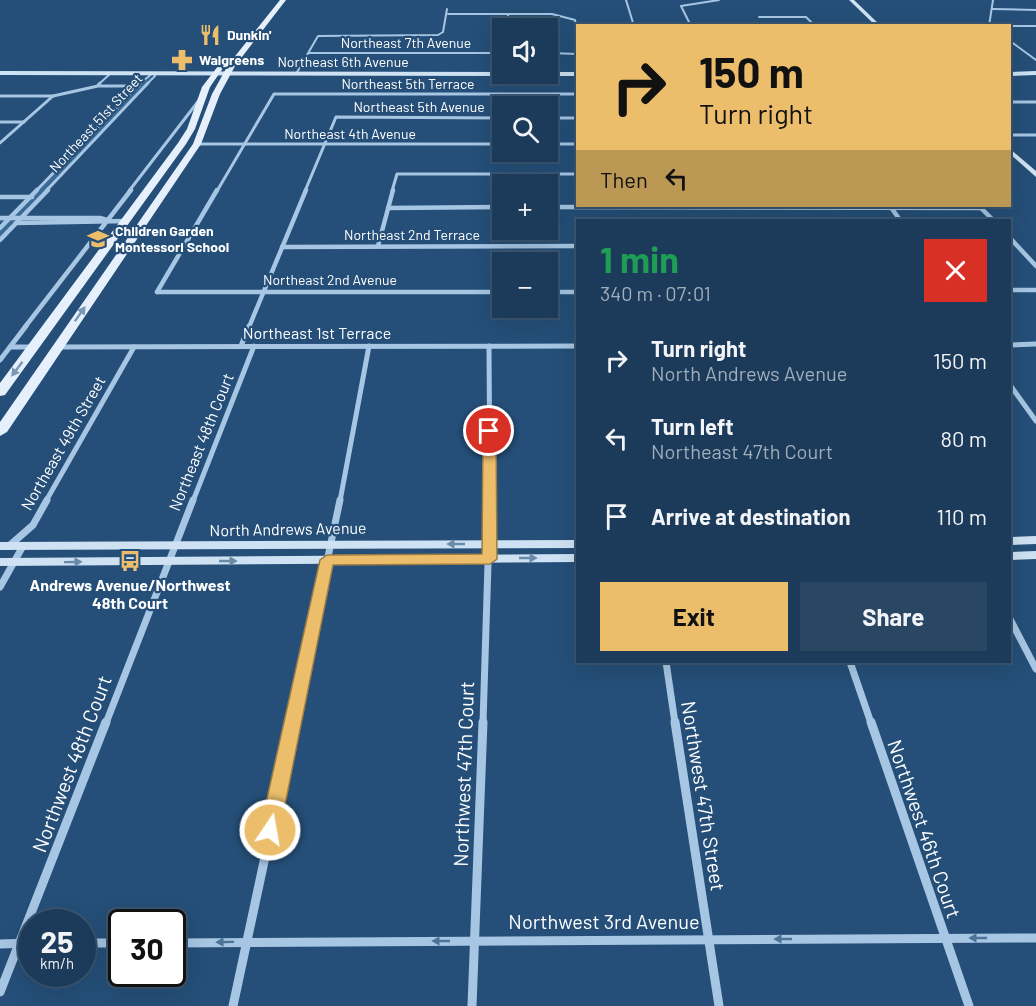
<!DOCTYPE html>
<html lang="en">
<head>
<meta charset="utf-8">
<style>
  body { margin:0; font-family:Barlow,sans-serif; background:#294663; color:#f1f3f6; height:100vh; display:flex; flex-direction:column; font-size:22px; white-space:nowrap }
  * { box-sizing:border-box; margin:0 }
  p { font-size:20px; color:#a0adbb }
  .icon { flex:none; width:33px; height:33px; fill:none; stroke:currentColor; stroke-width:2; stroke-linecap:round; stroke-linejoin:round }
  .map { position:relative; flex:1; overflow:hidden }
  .side { position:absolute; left:576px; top:219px; width:435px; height:444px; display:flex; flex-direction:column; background:#1c3b5a; border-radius:0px; box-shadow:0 6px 24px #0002,0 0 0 2px #3a5570 }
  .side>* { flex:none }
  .hud { position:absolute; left:576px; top:24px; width:435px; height:183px; border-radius:0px; box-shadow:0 6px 24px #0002,0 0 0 2px #3a5570; background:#ecbe6b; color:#111; overflow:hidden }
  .tools { position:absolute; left:492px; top:18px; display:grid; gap:12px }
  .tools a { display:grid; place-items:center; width:66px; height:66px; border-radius:0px; background:#1c3b5a; box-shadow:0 6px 24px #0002,0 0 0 2px #3a5570; font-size:30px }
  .speed { position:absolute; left:18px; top:909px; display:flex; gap:12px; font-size:30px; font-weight:700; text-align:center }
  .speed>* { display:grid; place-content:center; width:78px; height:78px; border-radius:50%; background:#1c3b5a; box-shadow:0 6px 24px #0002,0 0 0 2px #3a5570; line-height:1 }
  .speed small { font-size:15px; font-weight:400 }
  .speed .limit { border:3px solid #111; border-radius:9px; background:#fff; color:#111 }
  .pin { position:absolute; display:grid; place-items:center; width:51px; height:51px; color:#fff; margin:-26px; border:3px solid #fff; border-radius:50%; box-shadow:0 2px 6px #0007 }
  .me { position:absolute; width:66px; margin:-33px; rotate:12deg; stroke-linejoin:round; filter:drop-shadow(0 0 4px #0008) }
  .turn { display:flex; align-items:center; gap:21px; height:126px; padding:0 24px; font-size:27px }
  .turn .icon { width:78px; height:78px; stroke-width:2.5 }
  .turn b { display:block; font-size:42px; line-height:51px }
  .then { display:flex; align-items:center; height:57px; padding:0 24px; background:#0003; gap:12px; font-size:22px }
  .round { display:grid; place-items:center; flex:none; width:63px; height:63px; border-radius:0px; background:#294663 }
  .headline { display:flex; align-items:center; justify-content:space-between; height:102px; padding:0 24px }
  h1 { font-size:36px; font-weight:700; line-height:45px; color:#1e9e55 }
  .cta { display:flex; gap:12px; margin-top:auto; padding:12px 24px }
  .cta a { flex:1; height:69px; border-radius:0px; background:#ecbe6b; color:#111; font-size:24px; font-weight:700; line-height:69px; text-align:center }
  .cta a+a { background:#294663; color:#f1f3f6 }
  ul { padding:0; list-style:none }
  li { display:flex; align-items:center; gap:18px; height:78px; padding:0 24px }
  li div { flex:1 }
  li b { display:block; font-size:22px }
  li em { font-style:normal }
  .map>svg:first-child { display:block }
  .green { fill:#396a95 }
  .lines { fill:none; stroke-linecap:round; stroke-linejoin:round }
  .street-far5 { stroke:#a7c6e3; stroke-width:2 }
  .street-far4 { stroke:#a7c6e3; stroke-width:3 }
  .street-far3 { stroke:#a7c6e3; stroke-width:4.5 }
  .street-far2 { stroke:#a7c6e3; stroke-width:5 }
  .street-far1 { stroke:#a7c6e3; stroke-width:7 }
  .street { stroke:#a7c6e3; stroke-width:9 }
  .secondary { fill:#cfe2f3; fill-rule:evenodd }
  .primary { fill:#e6f0fc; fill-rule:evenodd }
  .oneway { fill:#7c97b3 }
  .oneway2 { fill:#698aa9 }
  .oneway3 { fill:#4c7398 }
  .route { fill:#ecbe6b; stroke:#997c46; stroke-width:1.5 }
  .labels { text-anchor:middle; stroke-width:4.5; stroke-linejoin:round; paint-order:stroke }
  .far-poi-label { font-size:14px; font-weight:bold; fill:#fff; stroke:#254f78; text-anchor:start }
  .far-street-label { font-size:14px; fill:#fff; stroke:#254f78 }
  .street-label { font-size:16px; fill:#fff; stroke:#254f78 }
  .poi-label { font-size:16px; font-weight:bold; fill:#fff; stroke:#254f78 }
  .near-street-label { font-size:20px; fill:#fff; stroke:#254f78 }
</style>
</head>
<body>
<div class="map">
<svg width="1036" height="1006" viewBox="0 0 1036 1006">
  <rect width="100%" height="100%" fill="#254f78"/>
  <!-- green -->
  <path class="green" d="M148 77H152L19 218 98 219 16 222 0 238V230L7 222H0V219H11Z"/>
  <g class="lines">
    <!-- street-far5 -->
    <g class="street-far5">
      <path d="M626 0 634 26"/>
      <path d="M992 9 1036 10"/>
      <path d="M448 14H552L575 20 578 39"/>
      <path d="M759 17H806L815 26"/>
      <path d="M691 26 681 6 719 0"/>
      <path d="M989 26 993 0"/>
      <path d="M1010 26H1036"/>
      <path d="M507 28 508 14"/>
      <path d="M1010 41 1036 60"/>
      <path d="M309 53H502"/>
      <path d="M548 53 578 54"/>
      <path d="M296 74 318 36 438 35 443 32 447 9"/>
      <path d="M99 84 111 73"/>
      <path d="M139 84 153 73"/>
      <path d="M147 84 155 76 153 73"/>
    </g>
    <!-- street-far4 -->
    <g class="street-far4">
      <path d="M98 85 100 83"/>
      <path d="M0 96H53L98 86H139"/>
      <path d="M1010 102H1036"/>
      <path d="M548 118H578"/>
      <path d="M0 122H24"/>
      <path d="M1010 135H1036"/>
      <path d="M0 143 53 96"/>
      <path d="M197 144H502"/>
      <path d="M548 144H578"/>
      <path d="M36 191 140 83"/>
      <path d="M46 191 148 83"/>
      <path d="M129 191 200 99"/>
      <path d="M217 191 274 94H578"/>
      <path d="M305 191 336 117 502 118"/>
      <path d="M392 191 397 174H578"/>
    </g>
    <!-- street-far3 -->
    <g class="street-far3">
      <path d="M0 197H32"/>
      <path d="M890 206 900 220"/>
      <path d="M979 206 993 220"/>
      <path d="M548 207 981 208"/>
      <path d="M388 208 502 207"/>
      <path d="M0 218H100L107 220"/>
      <path d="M16 223 126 221"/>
      <path d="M0 228 37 190"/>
      <path d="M1010 238 1036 266"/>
      <path d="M0 240 48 190"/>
      <path d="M378 246 393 190"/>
      <path d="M282 247 578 246"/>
      <path d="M1010 290H1036"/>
      <path d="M157 292 217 190"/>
      <path d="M157 292H502"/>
      <path d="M548 292H578"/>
      <path d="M25 327 131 190"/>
      <path d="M249 327 306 190"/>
    </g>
    <!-- street-far2 -->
    <g class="street-far2">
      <path d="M1010 345 1036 344"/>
      <path d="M241 346 249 326"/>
      <path d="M489 346 490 501"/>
      <path d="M10 347H32"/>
      <path d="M56 347 578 346"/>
      <path d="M0 360 26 326"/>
      <path d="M1010 385 1036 421"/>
      <path d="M46 501 134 347"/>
      <path d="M193 501 254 346"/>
      <path d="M340 501 369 346"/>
    </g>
    <!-- street-far1 -->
    <g class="street-far1">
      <path d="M9 546 33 525 47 500"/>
      <path d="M0 587 23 546"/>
      <path d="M1010 619 1036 669"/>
      <path d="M666 662 675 723"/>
      <path d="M850 662 871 723"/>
      <path d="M106 723 193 500"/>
      <path d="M293 723 340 500"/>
      <path d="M483 723 490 500"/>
    </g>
    <!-- street -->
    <g class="street">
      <path d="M675 722 719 1006"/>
      <path d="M871 722 969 1006"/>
      <path d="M82 943H122"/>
      <path d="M172 943 1036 938"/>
      <path d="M0 944 32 943"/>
      <path d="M0 992 106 722"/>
      <path d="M233 1006 294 722"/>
      <path d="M472 1006 483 722"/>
    </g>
    <!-- secondary -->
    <g class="secondary">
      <path d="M849 0H854L881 26H876Z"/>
      <path d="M0 71 578 72V76L0 75Z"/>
      <path d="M1036 71V75L1010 76V72Z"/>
      <path d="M1010 149 1036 171V177L1010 154Z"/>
      <path d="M1036 536V544L1010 545V537Z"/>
      <path d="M578 540V548L0 550V542Z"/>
      <path d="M1036 551V559L1010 560V552Z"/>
      <path d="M578 554V562L0 566V558Z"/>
    </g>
    <!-- primary -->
    <g class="primary">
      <path d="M280 0H286L235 66 220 94 201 144 7 432 0 436V422L193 144 212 94 228 65Z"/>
      <path d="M225 57 230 58 210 87 195 129 186 144 5 395 0 396V383L178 143 187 129 202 87Z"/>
    </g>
  </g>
  <!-- one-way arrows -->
  <defs><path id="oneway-solid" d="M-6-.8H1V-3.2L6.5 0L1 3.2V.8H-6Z" transform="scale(1.5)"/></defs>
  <g class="oneway">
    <use href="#oneway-solid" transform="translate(80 314) rotate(-55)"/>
    <use href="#oneway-solid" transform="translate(17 369) rotate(127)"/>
  </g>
  <g class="oneway2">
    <use href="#oneway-solid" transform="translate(456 544) rotate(-180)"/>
    <use href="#oneway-solid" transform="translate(528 558)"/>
    <use href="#oneway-solid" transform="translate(228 561)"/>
    <use href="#oneway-solid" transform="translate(73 562) rotate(-1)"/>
  </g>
  <g class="oneway3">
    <use href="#oneway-solid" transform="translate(978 938) rotate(180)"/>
    <use href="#oneway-solid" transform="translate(783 939) rotate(180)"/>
    <use href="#oneway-solid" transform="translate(441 941) rotate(180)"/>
    <use href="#oneway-solid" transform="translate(225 942) rotate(179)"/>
  </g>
  <!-- route -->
  <path class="route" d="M489 427 496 431 497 559 490 564 333 565 280 830 277 837 270 839 263 837 260 830 320 560 327 555 482 554 483 431Z"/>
  <!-- icons -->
  <defs>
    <symbol id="restaurant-bare" viewBox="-9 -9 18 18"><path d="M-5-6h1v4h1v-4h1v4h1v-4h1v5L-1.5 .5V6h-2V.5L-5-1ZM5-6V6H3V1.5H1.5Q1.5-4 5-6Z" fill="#ecbe6b" stroke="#254f78" stroke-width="2.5" paint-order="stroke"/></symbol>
    <symbol id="pharmacy-bare" viewBox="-9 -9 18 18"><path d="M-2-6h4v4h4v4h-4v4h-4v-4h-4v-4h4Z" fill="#ecbe6b" stroke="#254f78" stroke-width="2.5" paint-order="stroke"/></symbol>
    <symbol id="school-bare" viewBox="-9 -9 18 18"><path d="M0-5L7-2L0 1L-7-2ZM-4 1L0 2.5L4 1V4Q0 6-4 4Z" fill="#ecbe6b" stroke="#254f78" stroke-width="2.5" paint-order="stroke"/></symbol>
    <symbol id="bus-bare" viewBox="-9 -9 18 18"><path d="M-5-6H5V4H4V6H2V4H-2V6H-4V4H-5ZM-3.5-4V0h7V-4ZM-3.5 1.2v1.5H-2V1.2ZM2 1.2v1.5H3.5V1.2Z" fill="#ecbe6b" stroke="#254f78" stroke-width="2.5" paint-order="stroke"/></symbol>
  </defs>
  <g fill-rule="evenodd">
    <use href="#restaurant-bare" x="195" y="20" width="30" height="30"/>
    <use href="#pharmacy-bare" x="167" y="45" width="30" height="30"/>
    <use href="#school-bare" x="83" y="224" width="30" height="30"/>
    <use href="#bus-bare" x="115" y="546" width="30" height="30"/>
  </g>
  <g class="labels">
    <!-- far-poi labels -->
    <g class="far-poi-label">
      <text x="227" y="40">Dunkin'</text>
      <text x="199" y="65">Walgreens</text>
      <text x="115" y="236">Children Garden<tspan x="115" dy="16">Montessori School</tspan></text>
    </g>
    <!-- far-street labels -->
    <g class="far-street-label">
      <text x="406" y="48">Northeast 7th Avenue</text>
      <text x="343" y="67">Northeast 6th Avenue</text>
      <text x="408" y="89">Northeast 5th Terrace</text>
      <text x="419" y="112">Northeast 5th Avenue</text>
      <text transform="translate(96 123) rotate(-47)" y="5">Northeast 51st Street</text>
      <text x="350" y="139">Northeast 4th Avenue</text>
      <text x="412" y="240">Northeast 2nd Terrace</text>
      <text x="330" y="285">Northeast 2nd Avenue</text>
    </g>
    <!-- street labels -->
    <g class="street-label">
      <text x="317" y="339">Northeast 1st Terrace</text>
      <text transform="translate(201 442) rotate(-68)" y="6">Northeast 48th Court</text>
      <text transform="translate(63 443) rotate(-60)" y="6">Northeast 49th Street</text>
      <text transform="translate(288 529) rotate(-1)" y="6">North Andrews Avenue</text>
    </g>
    <!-- poi labels -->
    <g class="poi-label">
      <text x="130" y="591">Andrews Avenue/Northwest<tspan x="130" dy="18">48th Court</tspan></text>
    </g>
    <!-- near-street labels -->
    <g class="near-street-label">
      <text transform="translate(72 764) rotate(-69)" y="7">Northwest 48th Court</text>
      <text transform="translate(464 774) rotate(-88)" y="7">Northwest 47th Court</text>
      <text transform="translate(703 796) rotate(81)" y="7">Northwest 47th Street</text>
      <text transform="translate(924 829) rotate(71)" y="7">Northwest 46th Court</text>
      <text x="604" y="929">Northwest 3rd Avenue</text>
    </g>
  </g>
</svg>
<div class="tools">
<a><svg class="icon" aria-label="sound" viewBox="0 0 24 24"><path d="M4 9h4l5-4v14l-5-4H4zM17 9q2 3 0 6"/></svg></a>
<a><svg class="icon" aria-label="search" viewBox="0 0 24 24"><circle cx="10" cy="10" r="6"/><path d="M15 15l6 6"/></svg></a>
<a>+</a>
<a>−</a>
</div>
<div class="speed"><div>25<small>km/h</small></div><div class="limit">30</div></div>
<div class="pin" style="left:489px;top:431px;background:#d93025"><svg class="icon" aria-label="arrive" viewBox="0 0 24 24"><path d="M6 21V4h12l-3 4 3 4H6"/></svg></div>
<svg class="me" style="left:270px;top:830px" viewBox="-20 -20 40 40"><circle r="17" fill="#ecbe6b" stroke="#fff" stroke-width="3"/><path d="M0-11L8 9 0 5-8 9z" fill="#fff"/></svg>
<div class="hud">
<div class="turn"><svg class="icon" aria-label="right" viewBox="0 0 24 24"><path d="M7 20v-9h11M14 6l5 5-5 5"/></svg><div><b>150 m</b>Turn right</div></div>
<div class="then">Then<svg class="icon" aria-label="left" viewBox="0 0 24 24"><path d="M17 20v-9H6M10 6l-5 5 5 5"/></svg></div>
</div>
<section class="side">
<div class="headline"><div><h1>1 min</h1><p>340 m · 07:01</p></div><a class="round" style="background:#d93025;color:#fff"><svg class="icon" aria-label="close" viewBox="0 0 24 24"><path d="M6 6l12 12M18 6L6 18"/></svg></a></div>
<ul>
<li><svg class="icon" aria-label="right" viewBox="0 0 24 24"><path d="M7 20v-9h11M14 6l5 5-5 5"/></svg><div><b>Turn right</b><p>North Andrews Avenue</p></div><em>150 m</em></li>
<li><svg class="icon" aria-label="left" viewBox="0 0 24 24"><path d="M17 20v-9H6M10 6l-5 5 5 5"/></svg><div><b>Turn left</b><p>Northeast 47th Court</p></div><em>80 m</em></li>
<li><svg class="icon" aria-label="arrive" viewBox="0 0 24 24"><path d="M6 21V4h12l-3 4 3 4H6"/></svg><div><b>Arrive at destination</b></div><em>110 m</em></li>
</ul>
<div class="cta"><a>Exit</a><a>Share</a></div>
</section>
</div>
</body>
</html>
